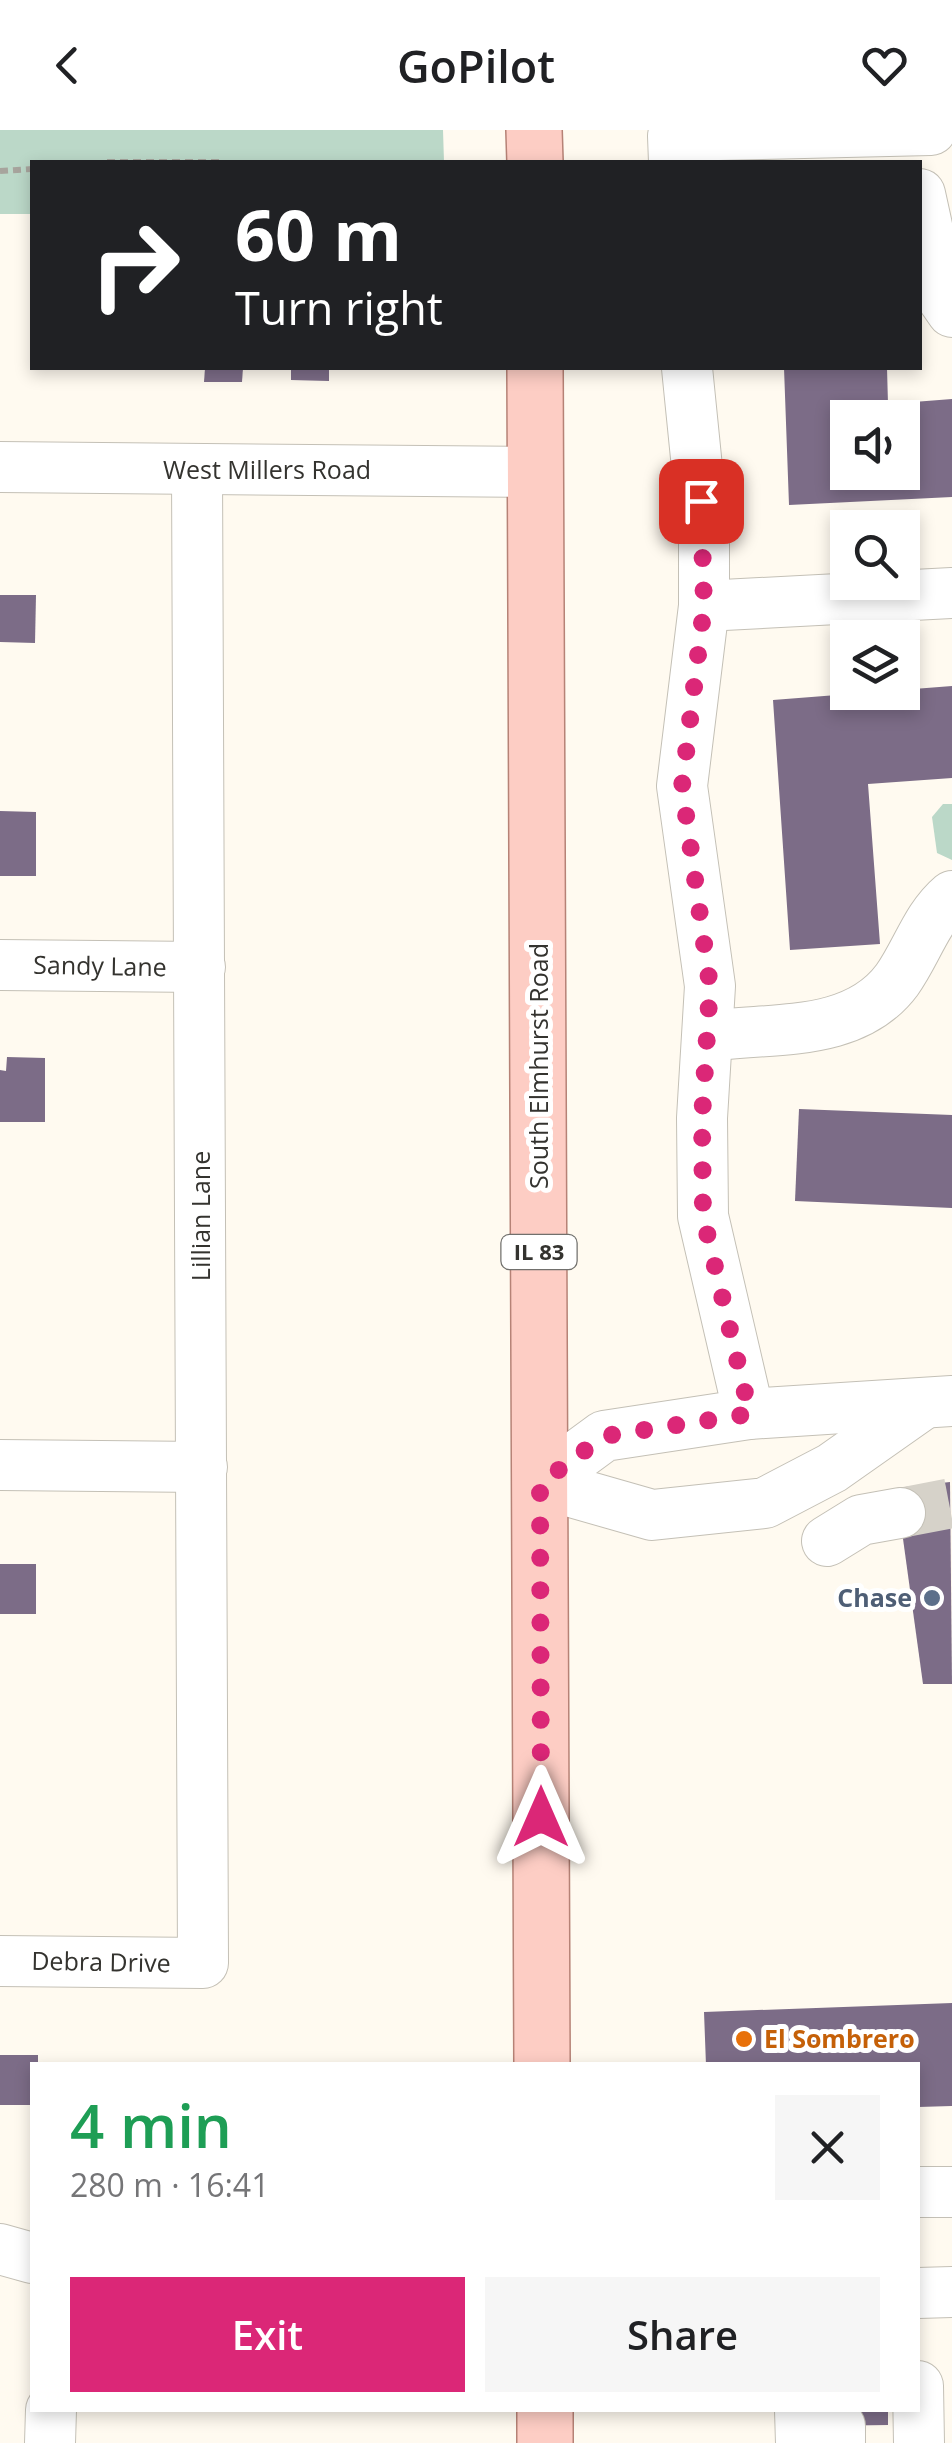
<!DOCTYPE html>
<html lang="en">
<head>
<meta charset="utf-8">
<style>
  body { margin:0; font-family:"Open Sans",sans-serif; background:#f6f6f6; color:#202124; height:100vh; display:flex; flex-direction:column; font-size:38px; white-space:nowrap }
  * { box-sizing:border-box; margin:0 }
  p { font-size:32px; color:#757577 }
  .icon { flex:none; width:55px; height:55px; fill:none; stroke:currentColor; stroke-width:2; stroke-linecap:round; stroke-linejoin:round }
  .map { position:relative; flex:1; overflow:hidden }
  .panel { position:absolute; left:30px; top:1932px; width:890px; height:350px; display:flex; flex-direction:column; background:#fff; border-radius:0px; box-shadow:0 5px 15px #0003 }
  .panel>* { flex:none }
  .top-card { position:absolute; left:30px; top:30px; width:892px; height:210px; border-radius:0px; box-shadow:0 5px 15px #0003; background:#202124; color:#fff; overflow:hidden }
  .fabs { position:absolute; left:830px; top:270px; display:grid; gap:20px }
  .fabs a { display:grid; place-items:center; width:90px; height:90px; border-radius:0px; background:#fff; box-shadow:0 5px 15px #0003; font-size:50px }
  .pin { position:absolute; display:grid; place-items:center; width:85px; height:85px; color:#fff; margin:-42px; border-radius:20px; box-shadow:0 5px 15px #0006 }
  .me { position:absolute; width:110px; margin:-55px; rotate:0deg; stroke-linejoin:round; filter:drop-shadow(0 0 8px #0008) }
  .turn { display:flex; align-items:center; gap:35px; height:210px; padding:0 40px; font-size:45px }
  .turn .icon { width:130px; height:130px; stroke-width:2.5 }
  .turn b { display:block; font-size:70px; line-height:85px }
  .round { display:grid; place-items:center; flex:none; width:105px; height:105px; border-radius:0px; background:#f6f6f6 }
  .summary { display:flex; align-items:center; justify-content:space-between; height:170px; padding:0 40px }
  h1 { font-size:60px; font-weight:600; line-height:75px; color:#1e9e55 }
  .primary-button { display:flex; gap:20px; margin-top:auto; padding:20px 40px }
  .primary-button a { flex:1; height:115px; border-radius:0px; background:#db2777; color:#fff; font-size:40px; font-weight:600; line-height:115px; text-align:center }
  .primary-button a+a { background:#f6f6f6; color:#202124 }
  header { display:flex; justify-content:space-between; align-items:center; height:130px; padding:0 40px; background:#fff; font-size:45px; font-weight:600 }
  .map>svg:first-child { display:block }
  .green { fill:#bbd8c8 }
  .building { fill:#7c6c87; fill-rule:evenodd }
  .lines { fill:none; stroke-linecap:round; stroke-linejoin:round }
  .minor-tunnel { stroke:#d6d2c9; stroke-width:50; stroke-dasharray:50 25; stroke-linecap:butt }
  .minor-casing { stroke:#c4c0b6; stroke-width:52 }
  .major-casing { stroke:#b68276; stroke-width:58 }
  .path { stroke:#a7a49d; stroke-width:6; stroke-dasharray:8 5; stroke-linecap:butt }
  .minor { stroke:#fff; stroke-width:50 }
  .major { stroke:#fdcdc4; stroke-width:55 }
  .route { stroke:#db2777; stroke-width:18; stroke-dasharray:0 32.4 }
  .service-dot { fill:#5c6f8a; stroke:#fff; stroke-width:4 }
  .food-dot { fill:#e8710a; stroke:#fff; stroke-width:4 }
  .labels { text-anchor:middle; stroke-width:10; stroke-linejoin:round; paint-order:stroke }
  .shield { fill:#fff; stroke:#71706d; stroke-width:2.5 }
  .shield-label { font-size:22px; font-weight:bold; fill:#34332f }
  .street-label { font-size:25px; fill:#34332f; stroke:#fff }
  .service-label { font-size:25px; font-weight:bold; fill:#4e5e75; stroke:#fff; text-anchor:end }
  .food-label { font-size:25px; font-weight:bold; fill:#c56008; stroke:#fff; text-anchor:start }
</style>
</head>
<body>
<header><svg class="icon" aria-label="back" viewBox="0 0 24 24"><path d="M15 5l-7 7 7 7"/></svg>GoPilot<svg class="icon" aria-label="heart" viewBox="0 0 24 24"><path d="M12 20l-8-8c-3-5 5-10 8-4 3-6 11-1 8 4z"/></svg></header>
<div class="map">
<svg width="952" height="2313" viewBox="0 0 952 2313">
  <rect width="100%" height="100%" fill="#fffaf0"/>
  <!-- green -->
  <g class="green">
    <path d="M0 0H443L444 32H32V84H0Z"/>
    <path d="M943 674H952V730L937 723 932 687Z"/>
  </g>
  <!-- building -->
  <g class="building">
    <path d="M205 238H243L242 252H204Z"/>
    <path d="M291 238H329V251L291 250Z"/>
    <path d="M784 238H887L888 274 952 269V367L789 375ZM848 288H902V342H848Z"/>
    <path d="M0 465H36L35 513 0 512Z"/>
    <path d="M952 556V648L868 654 880 814 790 820 773 570Z"/>
    <path d="M0 681 36 682V746H0Z"/>
    <path d="M7 927 45 928V992H0V940L6 941Z"/>
    <path d="M799 979 952 985V1078L795 1071Z"/>
    <path d="M950 1352 952 1554H923L896 1358Z"/>
    <rect x="0" y="1434" width="36" height="50"/>
    <path d="M952 1873V1976L918 1977V1935H706L704 1882Z"/>
    <path d="M0 1925H38V1935H32V1975H0Z"/>
    <path d="M815 2280H888V2295L815 2296Z"/>
  </g>
  <g class="lines">
    <!-- minor-tunnel -->
    <path class="minor-tunnel" d="M900 1383 952 1373"/>
    <defs>
      <g id="minor">
        <path d="M674 32 673 6 931 0"/>
        <path d="M920 64 943 169 952 182"/>
        <path d="M687 238 704 407V476L682 656 710 856 702 988 703 1086 749 1284"/>
        <path d="M0 337 534 342"/>
        <path d="M704 476 952 463"/>
        <path d="M0 835 200 837"/>
        <path d="M710 906C773 897 854 908 897 850 917 822 926 788 952 766"/>
        <path d="M0 1335 202 1337"/>
        <path d="M540 1353 604 1306 749 1284 952 1271"/>
        <path d="M540 1353 652 1385 765 1373 832 1338 923 1274"/>
        <path d="M827 1411 861 1390 900 1383"/>
        <path d="M0 1831 203 1833 197 339"/>
        <path d="M918 2062H952"/>
        <path d="M0 2119 32 2128"/>
        <path d="M918 2163 952 2162"/>
        <path d="M918 2256 919 2313"/>
        <path d="M800 2280 801 2313"/>
        <path d="M50 2313 51 2280"/>
        <path d="M840 2313V2296"/>
      </g>
      <g id="major">
        <path d="M534 0 535 32"/>
        <path d="M535 238 542 1935"/>
        <path d="M545 2280V2313"/>
      </g>
    </defs>
    <!-- minor casing -->
    <use href="#minor" class="minor-casing"/>
    <!-- major casing -->
    <use href="#major" class="major-casing"/>
    <!-- path -->
    <g class="path">
      <path d="M107 32H223"/>
      <path d="M0 41 32 39"/>
    </g>
    <!-- minor -->
    <use href="#minor" class="minor"/>
    <!-- major -->
    <use href="#major" class="major"/>
  </g>
  <g class="lines">
    <!-- route -->
    <path class="route" d="M541 1687 540 1354 604 1306 750 1284 703 1086 702 988 710 856 682 656 704 476 701 371"/>
  </g>
  <!-- markers -->
  <circle class="service-dot" cx="932" cy="1468" r="10"/>
  <circle class="food-dot" cx="744" cy="1909" r="10"/>
  <g class="labels">
    <!-- shield labels -->
    <rect class="shield" x="501.5" y="1105" width="75" height="34" rx="8"/>
    <g class="shield-label">
      <text x="539" y="1130">IL 83</text>
    </g>
    <!-- street labels -->
    <g class="street-label">
      <text x="267" y="349">West Millers Road</text>
      <text transform="translate(100 836) rotate(1)" y="9">Sandy Lane</text>
      <text transform="translate(539 936) rotate(-90)" y="9">South Elmhurst Road</text>
      <text transform="translate(201 1086) rotate(-90)" y="9">Lillian Lane</text>
      <text transform="translate(101 1832) rotate(1)" y="9">Debra Drive</text>
    </g>
    <!-- service labels -->
    <g class="service-label">
      <text x="912" y="1477">Chase</text>
    </g>
    <!-- food labels -->
    <g class="food-label">
      <text x="764" y="1918">El Sombrero</text>
    </g>
  </g>
</svg>
<div class="fabs">
<a><svg class="icon" aria-label="sound" viewBox="0 0 24 24"><path d="M4 9h4l5-4v14l-5-4H4zM17 9q2 3 0 6"/></svg></a>
<a><svg class="icon" aria-label="search" viewBox="0 0 24 24"><circle cx="10" cy="10" r="6"/><path d="M15 15l6 6"/></svg></a>
<a><svg class="icon" aria-label="layers" viewBox="0 0 24 24"><path d="M12 4l9 5-9 5-9-5zM3 14l9 5 9-5"/></svg></a>
</div>
<div class="pin" style="left:701px;top:371px;background:#d93025"><svg class="icon" aria-label="arrive" viewBox="0 0 24 24"><path d="M6 21V4h12l-3 4 3 4H6"/></svg></div>
<svg class="me" style="left:541px;top:1687px" viewBox="-20 -20 40 40"><path d="M0-17L14 15 0 8-14 15z" fill="#db2777" stroke="#fff" stroke-width="4"/></svg>
<div class="top-card">
<div class="turn"><svg class="icon" aria-label="right" viewBox="0 0 24 24"><path d="M7 20v-9h11M14 6l5 5-5 5"/></svg><div><b>60 m</b>Turn right</div></div>
</div>
<section class="panel">
<div class="summary"><div><h1>4 min</h1><p>280 m · 16:41</p></div><a class="round"><svg class="icon" aria-label="close" viewBox="0 0 24 24"><path d="M6 6l12 12M18 6L6 18"/></svg></a></div>
<div class="primary-button"><a>Exit</a><a>Share</a></div>
</section>
</div>
</body>
</html>
